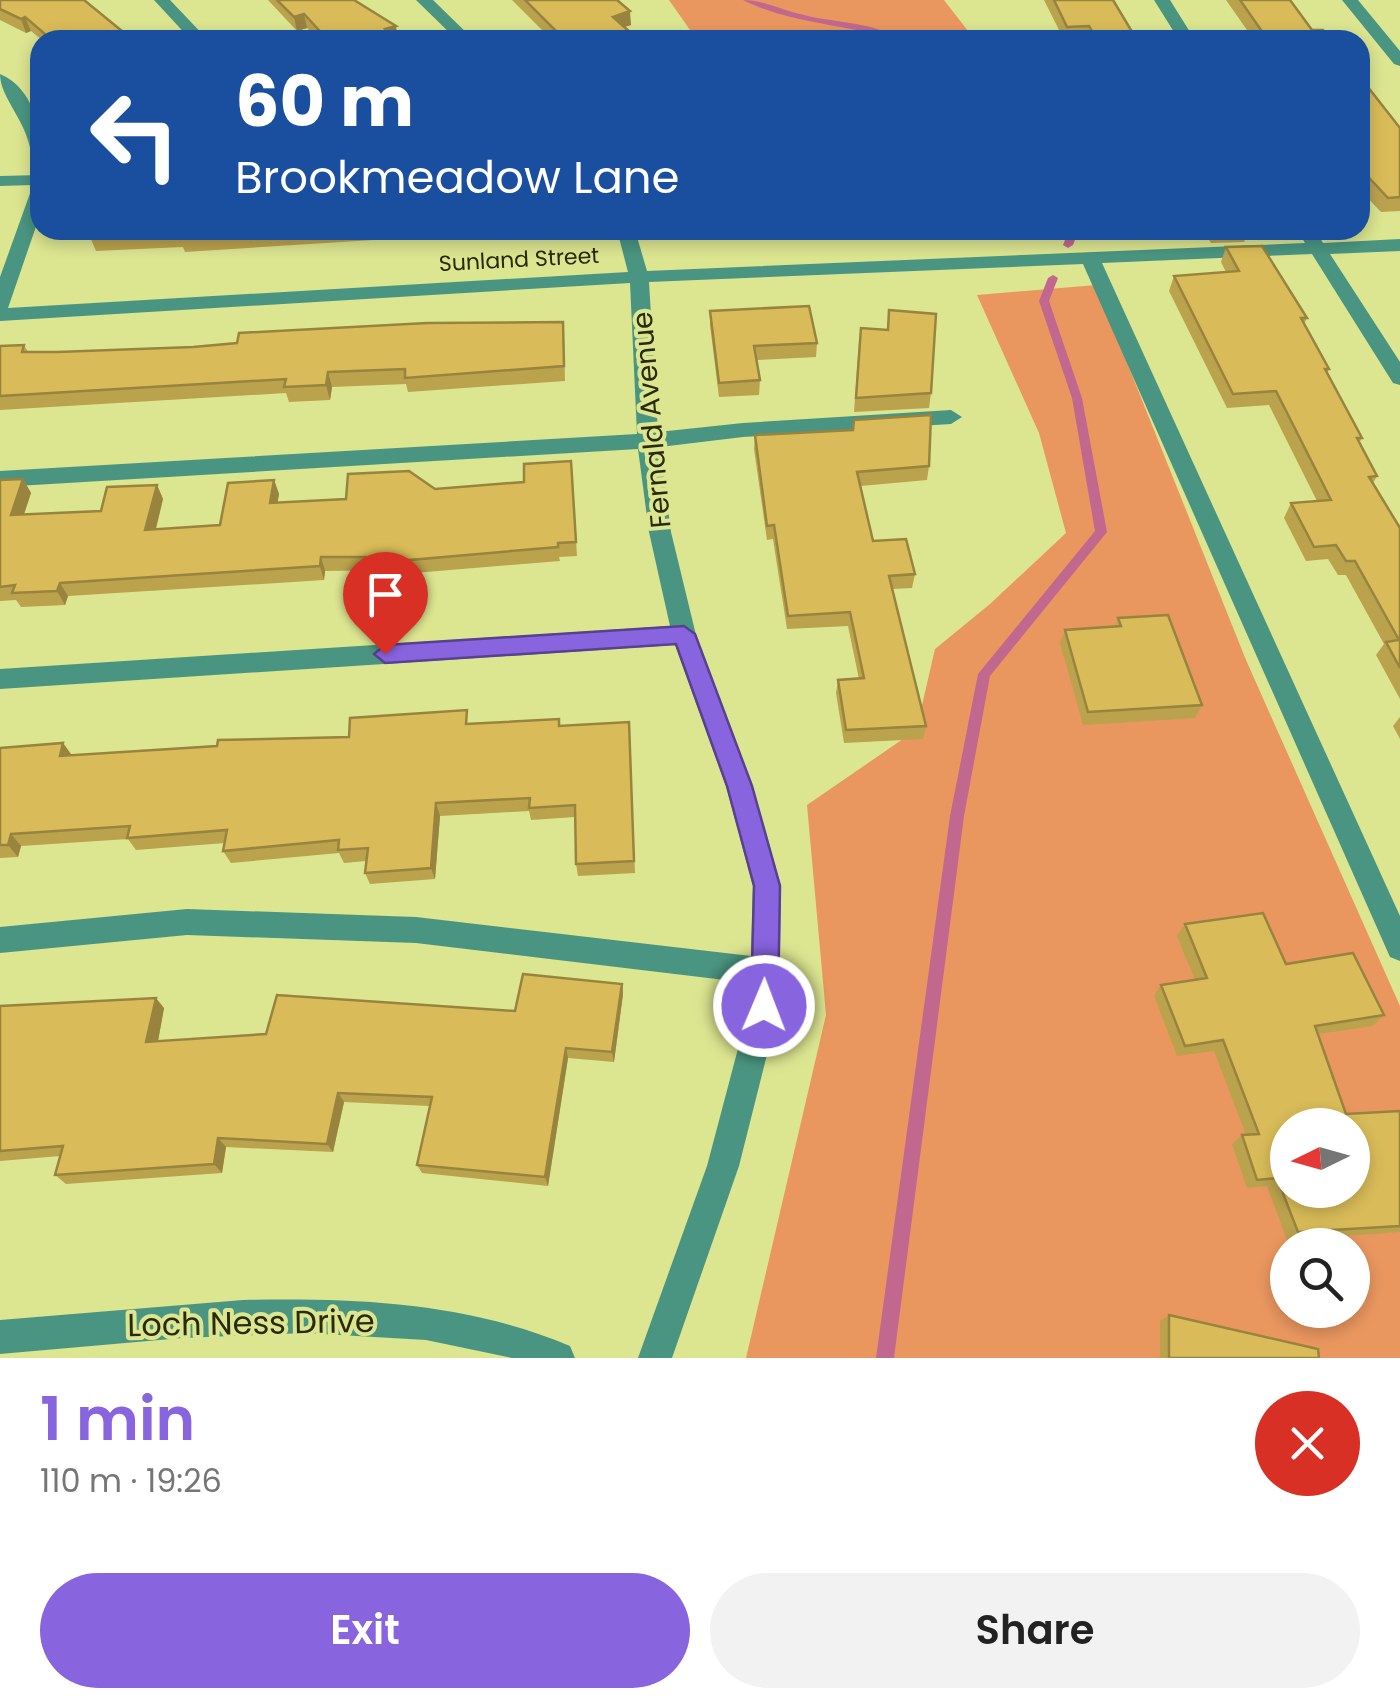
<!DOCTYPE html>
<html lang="en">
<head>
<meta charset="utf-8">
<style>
  body { margin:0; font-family:Poppins,sans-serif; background:#f2f2f2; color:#222; height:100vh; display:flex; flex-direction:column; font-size:38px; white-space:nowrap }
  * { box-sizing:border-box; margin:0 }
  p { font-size:32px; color:#767676 }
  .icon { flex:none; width:55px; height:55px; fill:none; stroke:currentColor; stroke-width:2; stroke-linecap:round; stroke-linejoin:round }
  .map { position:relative; height:1358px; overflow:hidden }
  .side { display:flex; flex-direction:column; background:#fff; flex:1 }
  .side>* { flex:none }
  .top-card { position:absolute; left:30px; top:30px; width:1340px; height:210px; border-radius:30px; box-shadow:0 5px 15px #0003; background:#1a4fa0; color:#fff; overflow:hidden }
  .needle { width:65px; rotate:265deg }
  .fabs { position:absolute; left:1270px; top:1108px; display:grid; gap:20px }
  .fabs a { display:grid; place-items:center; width:100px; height:100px; border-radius:50%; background:#fff; box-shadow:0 5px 15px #0003; font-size:50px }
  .pin { position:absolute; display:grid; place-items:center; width:85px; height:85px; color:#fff; margin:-102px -42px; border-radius:50% 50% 50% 0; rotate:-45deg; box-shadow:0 0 10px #0007 }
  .pin .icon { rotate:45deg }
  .me { position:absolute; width:110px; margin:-55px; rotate:1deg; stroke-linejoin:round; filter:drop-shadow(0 0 8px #0008) }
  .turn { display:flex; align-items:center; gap:35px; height:210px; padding:0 40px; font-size:45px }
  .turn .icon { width:130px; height:130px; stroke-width:2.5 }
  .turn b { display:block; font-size:70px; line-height:85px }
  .round { display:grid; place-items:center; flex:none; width:105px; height:105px; border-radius:52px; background:#f2f2f2 }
  .head { display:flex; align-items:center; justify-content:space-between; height:170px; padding:0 40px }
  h1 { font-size:60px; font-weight:600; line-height:75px; color:#8864df }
  .action { display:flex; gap:20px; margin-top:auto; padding:20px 40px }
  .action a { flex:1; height:115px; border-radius:60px; background:#8864df; color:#fff; font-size:40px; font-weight:600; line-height:115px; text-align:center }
  .action a+a { background:#f2f2f2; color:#222 }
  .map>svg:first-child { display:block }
  .forest { fill:#ea975f; fill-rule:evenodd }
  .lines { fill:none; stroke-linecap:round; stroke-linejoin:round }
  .stream { fill:#c2688f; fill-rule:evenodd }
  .minor { fill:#4a9581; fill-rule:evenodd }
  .wall { fill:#bba24d }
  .shaded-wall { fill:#98843e }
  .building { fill:#d9bc59; stroke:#98843e; stroke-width:2.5; fill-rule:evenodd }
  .route { fill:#8864df; stroke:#584191; stroke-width:2.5 }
  .labels { text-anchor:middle; stroke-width:8; stroke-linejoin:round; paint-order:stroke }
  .far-street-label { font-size:22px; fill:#292b07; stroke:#dce590 }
  .street-label { font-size:28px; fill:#292b07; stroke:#dce590 }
  .near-street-label { font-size:32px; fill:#292b07; stroke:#dce590 }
</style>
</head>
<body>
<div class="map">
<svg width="1400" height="1358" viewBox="0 0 1400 1358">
  <rect width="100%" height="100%" fill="#dce590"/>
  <!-- forest -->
  <g class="forest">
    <path d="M669 0H944L975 40H697Z"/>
    <path d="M1096 285 1246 660 1400 1006V1358H746L826 1015 807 805 903 739 919 718 935 649 990 604 1066 533 1039 433 977 295ZM1288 1125H1352V1190H1288ZM1288 1245H1352V1310H1288Z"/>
  </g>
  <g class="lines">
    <!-- stream -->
    <g class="stream">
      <path d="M743 0C764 0 783 11 804 15 836 23 874 22 902 40 891 40 883 35 872 33 829 24 782 20 743 0Z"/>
      <path d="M1069 230H1079L1073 245 1068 248 1063 245Z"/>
      <path d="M1053 275 1058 278 1049 301 1082 398 1107 532 990 676 964 816 894 1358H876L950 816 978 674 1095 531 1072 398 1039 301 1048 278Z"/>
    </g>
    <!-- minor -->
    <g class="minor">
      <path d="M154 0H170L208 40H191Z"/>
      <path d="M416 0H433L474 40H457Z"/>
      <path d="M1154 0H1170L1195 40H1179Z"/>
      <path d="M1342 0H1358L1400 51V66L1394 64Z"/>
      <path d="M0 74C34 89 40 126 40 158L31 153C27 121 0 98 0 74Z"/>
      <path d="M40 175V215L8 308 628 272 617 230H635L647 271 1305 243 1297 230H1315L1323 243 1400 239V251L1330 254 1400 362V385L1393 383 1312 254 1102 263 1400 916V961L1390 957 1083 264 649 282 658 432 743 423 951 410 962 417 951 424 743 437 660 447 671 532 696 635 752 786 781 886 779 1007 739 1166 672 1358H638L707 1166 749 1007 750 983 416 943 187 935 0 953V927L187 909 416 917 751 956 753 886 726 786 675 645 0 689V669L670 626 649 532 638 449 0 487V471L637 434 630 283 0 321V277L33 185 0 186V176Z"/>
      <path d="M243 1300C356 1298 465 1302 570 1346L575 1358H512L426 1340 305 1333 182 1338 0 1354V1320Z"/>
    </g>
  </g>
  <!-- wall -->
  <g class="wall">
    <path d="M0 0 133 40H42L31 31 26 33 0 20Z"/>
    <path d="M268 0H354L398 40H319L307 28 297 31Z"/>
    <path d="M512 0H618L631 25 624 27 631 33V40H552Z"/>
    <path d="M1044 0H1113L1137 40H1064Z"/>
    <path d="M1226 0H1290L1312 30 1331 40H1254Z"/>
    <path d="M1360 77 1400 128V211L1381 212 1360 190Z"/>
    <path d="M92 230H501L500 237 457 240 405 238 185 252 183 247 96 251 90 237Z"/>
    <path d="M1203 230H1249L1244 242 1211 243Z"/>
    <path d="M1226 247 1307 318 1304 324 1329 369 1327 373 1362 438 1359 443 1377 476 1373 483 1400 528V699L1376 655 1384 644 1346 575H1338L1328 559 1306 561 1284 518 1291 503 1317 501 1269 405 1227 408 1169 291 1174 276 1226 272 1221 262Z"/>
    <path d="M889 310 931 393 929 408 854 412 859 342 887 330Z"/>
    <path d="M710 311 817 343 816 357 757 360 760 380 759 395 719 397 710 325Z"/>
    <path d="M564 337 565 381 408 392 406 384 332 387 330 400 289 402 286 393 0 410V346L24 345 28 352H57Z"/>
    <path d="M755 435 929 466 927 480 861 486 873 541 915 574 912 588 892 589 926 726 923 739 844 743 836 693 838 680 859 679 848 626 787 629 773 539 767 540 754 449Z"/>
    <path d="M571 461 577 556 559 557 560 561 390 575 389 570 325 571 324 580 68 596 65 605 21 607 16 600 0 601V480L23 479 31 493 24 514 101 511 157 485 163 499 156 529 220 525 274 480 279 494 277 503 346 499 435 489 524 482Z"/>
    <path d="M1118 618 1202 705 1195 718 1083 725 1060 643 1065 630 1115 627Z"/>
    <path d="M1400 717V739L1393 726Z"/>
    <path d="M629 722 635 873 578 876 576 864 575 817 531 820 529 811 440 816 435 879 370 884 365 873 366 861 344 863 339 853 231 863 223 851 225 843 136 850 128 839 21 846 18 857 0 858V748L63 743 72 755 349 737 470 723 560 726Z"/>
    <path d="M1185 924 1286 964 1384 1015 1373 1026 1318 1034 1346 1114 1400 1111V1232L1287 1240 1267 1186 1247 1188 1232 1144 1242 1135H1246L1214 1051 1177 1056 1154 996 1161 985 1195 980 1177 936Z"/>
    <path d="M622 984 623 994 614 1062 568 1058 548 1186 422 1173 417 1165 430 1106 344 1102 333 1152 226 1147 222 1173 66 1184 55 1175 60 1156 0 1161V1006L164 1008 158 1041 266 1034 515 1011Z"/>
    <path d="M1169 1315 1319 1358H1160V1321Z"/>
  </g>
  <!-- shaded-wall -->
  <g class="shaded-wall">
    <path d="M630 11 631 25 614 30 613 17Z"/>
    <path d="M304 14 307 28 297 31 294 17Z"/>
    <path d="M25 17 31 31 26 33 21 19Z"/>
    <path d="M396 26 398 40H387L385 29Z"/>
    <path d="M631 33V40H621V36Z"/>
    <path d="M328 372 332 387 330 400 326 385Z"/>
    <path d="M23 479 31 493 19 529 11 515Z"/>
    <path d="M274 480 279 494 275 518 270 503Z"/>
    <path d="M157 485 163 499 152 544 145 530Z"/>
    <path d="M321 557 325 571 324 580 320 566Z"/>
    <path d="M60 583 68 596 65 605 57 591Z"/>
    <path d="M63 743 72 756H60Z"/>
    <path d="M436 803 440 816 435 879 431 868Z"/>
    <path d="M11 834 21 846 18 857 8 845Z"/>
    <path d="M622 984 623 994 614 1062 612 1052Z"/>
    <path d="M156 998 164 1008 156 1052 146 1042Z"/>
    <path d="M566 1048 568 1058 548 1186 545 1177Z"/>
    <path d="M338 1093 344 1102 333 1152 327 1144Z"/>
    <path d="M218 1138 226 1147 222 1173 214 1164Z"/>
  </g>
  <!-- building -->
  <g class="building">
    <path d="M0 0H84L133 40H84V39L80 40H52L25 17 21 19 0 9Z"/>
    <path d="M277 0H354L396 26 385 29 395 40H328L304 14 294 17Z"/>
    <path d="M525 0H617L630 11 613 17 631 33 621 36 627 40H565Z"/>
    <path d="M1054 0H1113L1137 40H1097L1089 26 1067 27Z"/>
    <path d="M1240 0H1290L1312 30H1323L1331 40H1268Z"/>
    <path d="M1360 77 1400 128V197L1388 198 1360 168Z"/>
    <path d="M92 230H301L180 238 181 232 90 237Z"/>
    <path d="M1262 246 1307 318H1301L1329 369H1325L1362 438H1357L1377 476 1369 477 1400 528V668L1386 642 1399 640 1355 561H1346L1336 545 1314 547 1291 503 1331 500 1276 391 1233 394 1174 276 1239 271 1226 247Z"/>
    <path d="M809 306 817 343 754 346 760 380 719 383 710 311Z"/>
    <path d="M889 310 936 314 931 393 856 398 861 328 888 330Z"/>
    <path d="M563 322 564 366 405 378V369L328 372 326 385 284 387 286 379 0 396V346L24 345 22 352H57L193 347 237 343 239 333 427 323Z"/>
    <path d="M931 415 929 466 857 472 873 541 906 539 915 574 889 576 926 726 846 730 838 680 864 678 850 612 788 616 774 525 767 526 755 435 853 430 854 420Z"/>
    <path d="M571 461 576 542 558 543V547L386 562 387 557H321L320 566 60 583 57 591 12 593 15 585 0 587V480L23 479 11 515 101 511 107 487 157 485 145 530 220 525 228 483 274 480 270 503 346 499 348 474 409 471 435 489 524 482V464Z"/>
    <path d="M1168 615 1202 705 1088 712 1065 630 1121 626 1118 618Z"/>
    <path d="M467 710 466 724 559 719V726L629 722 634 861 576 864 575 805 529 808 530 798 436 803 431 868 365 873 368 848 338 850 339 840 223 851 227 830 127 838 130 826 11 834 8 845H0V748L63 743 60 756 217 746 218 740 349 737 350 718Z"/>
    <path d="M1263 913 1286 964 1353 953 1384 1015 1315 1026 1346 1114 1400 1111V1226L1298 1232 1277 1178 1257 1180 1242 1135 1259 1134 1223 1040 1185 1046 1161 985 1207 978 1185 924ZM1288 1125H1352V1190H1288Z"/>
    <path d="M523 974 622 984 612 1052 566 1048 545 1177 417 1165 432 1097 338 1093 327 1144 218 1138 214 1164 55 1175 63 1146 0 1151V1006L156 998 146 1042 266 1034 277 995 515 1011Z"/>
    <path d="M1169 1315 1318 1349 1319 1358H1169Z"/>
  </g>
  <!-- route -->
  <path class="route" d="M684 626 695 634 752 786 780 886 778 1006 774 1016 764 1019 755 1016 751 1006 754 886 727 786 676 644 385 663 374 654 385 645Z"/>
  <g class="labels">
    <!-- far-street labels -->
    <g class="far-street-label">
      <text transform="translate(519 259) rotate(-3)" y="8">Sunland Street</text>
    </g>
    <!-- street labels -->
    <g class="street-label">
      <text transform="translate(651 420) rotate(-95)" y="10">Fernald Avenue</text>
    </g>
    <!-- near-street labels -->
    <g class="near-street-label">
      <text transform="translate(251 1323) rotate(-1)" y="11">Loch Ness Drive</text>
    </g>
  </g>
</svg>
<div class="fabs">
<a><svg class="needle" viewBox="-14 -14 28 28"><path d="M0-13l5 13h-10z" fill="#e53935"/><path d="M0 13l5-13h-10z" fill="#767676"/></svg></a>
<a><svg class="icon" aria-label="search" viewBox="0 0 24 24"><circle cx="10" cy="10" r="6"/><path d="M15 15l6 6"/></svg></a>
</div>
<div class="pin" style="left:385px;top:654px;background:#d93025"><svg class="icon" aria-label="arrive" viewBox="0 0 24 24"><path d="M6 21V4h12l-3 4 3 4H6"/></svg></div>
<svg class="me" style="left:764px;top:1006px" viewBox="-20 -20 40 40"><circle r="17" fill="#8864df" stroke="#fff" stroke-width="3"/><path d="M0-11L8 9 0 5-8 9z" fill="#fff"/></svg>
<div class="top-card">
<div class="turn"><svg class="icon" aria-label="left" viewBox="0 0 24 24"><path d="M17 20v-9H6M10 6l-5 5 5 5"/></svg><div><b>60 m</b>Brookmeadow Lane</div></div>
</div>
</div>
<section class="side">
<div class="head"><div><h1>1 min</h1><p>110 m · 19:26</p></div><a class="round" style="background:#d93025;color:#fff"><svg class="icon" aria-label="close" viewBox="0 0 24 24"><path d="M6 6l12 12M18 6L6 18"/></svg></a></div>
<div class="action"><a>Exit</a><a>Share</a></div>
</section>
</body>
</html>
